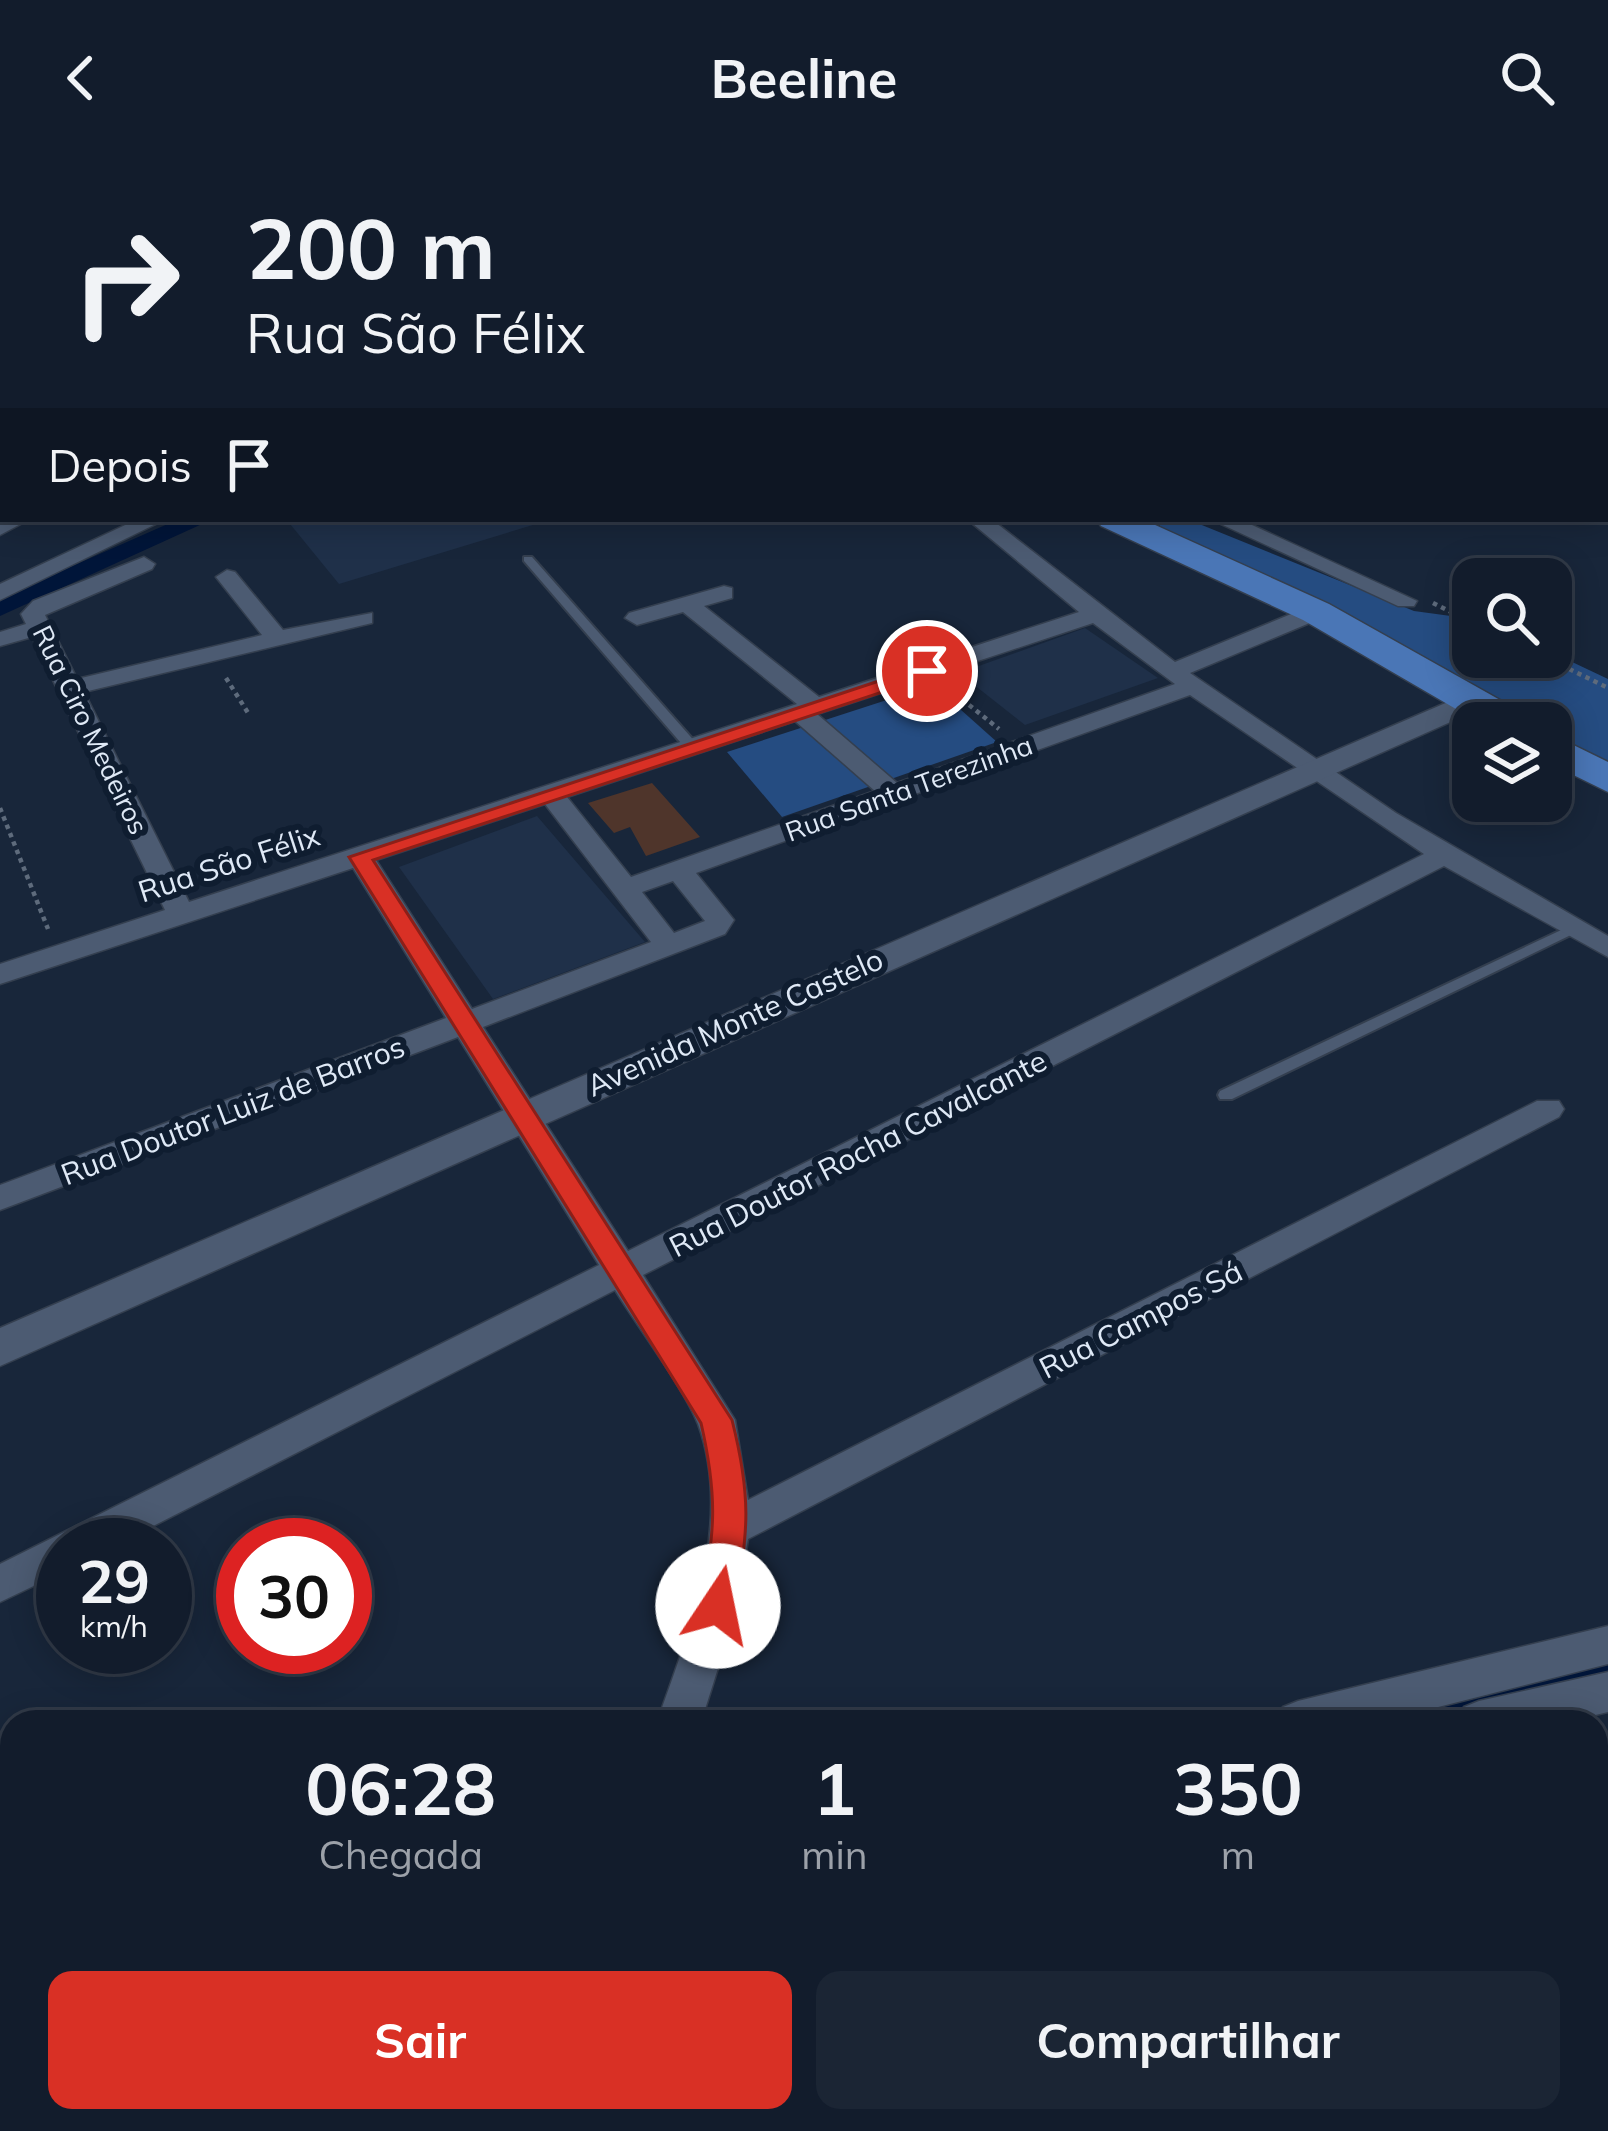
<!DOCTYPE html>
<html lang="pt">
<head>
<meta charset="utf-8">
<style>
  body { margin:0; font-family:Mulish,sans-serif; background:#1b2534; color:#f1f3f6; height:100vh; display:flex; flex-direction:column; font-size:45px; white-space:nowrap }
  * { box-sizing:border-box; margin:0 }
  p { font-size:39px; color:#9ca1a9 }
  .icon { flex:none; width:66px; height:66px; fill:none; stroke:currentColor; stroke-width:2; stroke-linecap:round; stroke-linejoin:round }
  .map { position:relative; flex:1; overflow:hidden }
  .panel { position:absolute; left:0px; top:1554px; width:1608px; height:423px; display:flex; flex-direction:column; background:#121c2c; border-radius:36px 36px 0 0; box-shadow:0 6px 30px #0003,0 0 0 3px #313a48 }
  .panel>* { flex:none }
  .guide { position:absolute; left:0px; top:0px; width:1608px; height:366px; box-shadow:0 6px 30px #0003,0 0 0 3px #313a48; background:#121c2c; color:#f1f3f6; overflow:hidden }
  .controls { position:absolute; left:1452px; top:402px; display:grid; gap:24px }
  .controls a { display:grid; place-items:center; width:120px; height:120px; border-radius:24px; background:#121c2c; box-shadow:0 6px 30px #0003,0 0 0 3px #313a48; font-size:60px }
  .speed { position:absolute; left:36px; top:1362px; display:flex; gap:24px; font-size:60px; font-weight:700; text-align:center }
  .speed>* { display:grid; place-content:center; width:156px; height:156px; border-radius:50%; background:#121c2c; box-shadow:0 6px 30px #0003,0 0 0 3px #313a48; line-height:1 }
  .speed small { font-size:30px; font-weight:400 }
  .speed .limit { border:18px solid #d22; background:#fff; color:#111 }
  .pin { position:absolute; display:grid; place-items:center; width:102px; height:102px; color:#fff; margin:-51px; border:6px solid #fff; border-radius:50%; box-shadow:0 3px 12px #0007 }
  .me { position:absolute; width:132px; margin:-66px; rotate:11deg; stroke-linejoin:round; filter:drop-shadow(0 0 9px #0008) }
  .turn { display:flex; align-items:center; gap:42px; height:252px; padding:0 48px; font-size:54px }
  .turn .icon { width:156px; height:156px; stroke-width:2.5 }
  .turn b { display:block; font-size:84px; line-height:102px }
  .then { display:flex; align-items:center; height:114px; padding:0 48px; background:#0003; gap:24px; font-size:45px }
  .eta { display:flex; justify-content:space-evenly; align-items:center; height:204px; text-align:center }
  .eta b { font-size:72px; font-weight:700; line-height:84px }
  .primary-button { display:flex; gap:24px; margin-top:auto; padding:24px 48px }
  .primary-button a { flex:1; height:138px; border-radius:24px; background:#d93025; color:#fff; font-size:48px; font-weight:700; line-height:138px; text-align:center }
  .primary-button a+a { background:#1b2534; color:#f1f3f6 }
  header { display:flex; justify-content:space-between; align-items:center; height:156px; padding:0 48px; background:#121c2c; font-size:54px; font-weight:700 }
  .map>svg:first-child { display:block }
  .built { fill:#1f3049 }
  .green { fill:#254c81 }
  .water { fill:#001539 }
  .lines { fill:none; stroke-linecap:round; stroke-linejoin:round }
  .canal { fill:#001539; fill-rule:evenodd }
  .building { fill:#4f352b }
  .service-casing { stroke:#343f4f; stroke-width:4 }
  .minor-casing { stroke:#343f4f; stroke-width:3 }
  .tertiary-casing { stroke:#343f4f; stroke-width:3 }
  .primary-casing { stroke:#343f4f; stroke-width:3 }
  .path-far1 { stroke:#5e6b7c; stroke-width:3; stroke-dasharray:3 3; stroke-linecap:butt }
  .path { stroke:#5e6b7c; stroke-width:4.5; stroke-dasharray:4.5 4.5; stroke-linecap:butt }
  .service { fill:#4c5b72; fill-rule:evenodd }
  .minor { fill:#4c5b72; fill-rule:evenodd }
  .tertiary { fill:#4c5b72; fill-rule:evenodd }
  .primary { fill:#4a76b6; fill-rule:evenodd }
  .route { fill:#d93025; stroke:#8d1f18; stroke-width:3 }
  .labels { text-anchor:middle; stroke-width:12; stroke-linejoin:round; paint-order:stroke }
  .far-street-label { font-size:27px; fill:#dfe9f6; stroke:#0f1d30 }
  .street-label { font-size:30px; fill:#dfe9f6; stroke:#0f1d30 }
</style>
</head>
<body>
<header><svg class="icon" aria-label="back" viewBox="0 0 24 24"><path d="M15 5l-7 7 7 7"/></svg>Beeline<svg class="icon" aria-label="search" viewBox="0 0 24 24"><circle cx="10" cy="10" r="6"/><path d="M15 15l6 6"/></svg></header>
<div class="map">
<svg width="1608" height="1975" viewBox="0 0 1608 1975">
  <rect width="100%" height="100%" fill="#18263a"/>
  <!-- built -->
  <g class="built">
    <path d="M286 363H530L536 368 339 428Z"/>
    <path d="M1085 472 1158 522 1025 569 959 517Z"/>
    <path d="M537 660 645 786 493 843 399 711Z"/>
  </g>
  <!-- green -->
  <g class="green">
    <path d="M1164 363H1187L1414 455 1473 463V501H1551V496L1608 523V609L1551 576V567H1536L1400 488 1166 375 1159 369Z"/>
    <path d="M933 529 997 586 782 661 727 596Z"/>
  </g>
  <!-- water -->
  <path class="water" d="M895 0H1608V332L1605 3Z"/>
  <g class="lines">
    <!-- canal -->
    <g class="canal">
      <path d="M179 363H213L0 460V442Z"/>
      <path d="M1608 1494V1540L1504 1566H1380L1388 1549 1406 1542Z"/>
      <path d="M12 1866V1930L0 1935V1871Z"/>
    </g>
  </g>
  <!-- building -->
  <path class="building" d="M652 627 700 681 646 700 630 671 614 677 588 647Z"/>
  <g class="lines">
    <defs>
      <g id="service">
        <path d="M524 401H532L697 588V594H687L524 405Z"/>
        <path d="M1574 768 1581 772 1579 775 1232 943H1220L1218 939 1220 935Z"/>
      </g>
      <g id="minor">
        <path d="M380 0H402L404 3H382Z"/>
        <path d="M0 2 5 3 3 11H0Z"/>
        <rect x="0" y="48" width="3" height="10"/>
        <path d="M0 97 3 98V108L0 107Z"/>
        <path d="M3 217V229L0 230V218Z"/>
        <path d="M0 295 3 296V308L0 307Z"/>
        <path d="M30 363 0 379V364Z"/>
        <path d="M138 363H166L0 444V428Z"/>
        <path d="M967 363H991L1175 506 1308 451H1324V461L1190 517 1396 657 1608 780V801L1444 710 643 1119 735 1264 748 1344 1537 945H1559L1564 953 1559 961 748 1383 737 1452 701 1566H657C689 1475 734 1366 698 1268 684 1232 637 1170 615 1134L116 1389H63V1416L0 1446V1408L599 1109 458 881 0 1054V1029L446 862 353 712 0 828V808L165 754 32 481 0 490V476L26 468 21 458 33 445 144 401 155 408 152 413 45 459 77 523 262 479 216 421 227 414 235 416 283 474 372 457V467L84 536 189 746 797 548 683 456 637 469 625 462 629 457 724 430 732 432V442L704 450 819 541 1079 456ZM1093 467 1175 528 897 627 817 558ZM1190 539 1424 698 628 1095 483 871 725 778 734 764 696 717ZM795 565 875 635 631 721 567 641ZM545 648 651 786 472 853 376 704ZM673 725 705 765 674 777 642 736Z"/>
        <path d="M1210 363H1239L1417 445 1414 450H1398Z"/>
        <path d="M1608 1470V1508L1379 1566H1276L1283 1551 1298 1545Z"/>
        <path d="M1608 1516V1556L1566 1566H1457L1464 1551 1479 1545Z"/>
        <path d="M12 1952V1965H67L63 1975H0L1 1957Z"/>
        <path d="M558 1965H610L608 1975H556Z"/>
      </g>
      <path id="tertiary" d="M1471 536 1487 545 1482 552 0 1210V1172Z"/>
      <g id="primary">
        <path d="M229 0H259L261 3H231Z"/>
        <path d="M1096 363H1142L1329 448 1525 558 1531 567H1480L1303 464 1101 370Z"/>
        <path d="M1551 578 1608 606V636L1551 608Z"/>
      </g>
    </defs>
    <!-- service casing -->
    <use href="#service" class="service-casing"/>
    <!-- minor casing -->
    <use href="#minor" class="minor-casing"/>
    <!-- tertiary casing -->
    <use href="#tertiary" class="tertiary-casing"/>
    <!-- primary casing -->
    <use href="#primary" class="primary-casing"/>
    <!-- path-far1 -->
    <g class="path-far1">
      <path d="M42 3 50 0"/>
      <path d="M97 3 105 0"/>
      <path d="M130 3 138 0"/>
    </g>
    <!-- path -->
    <g class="path">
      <path d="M1433 447 1473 467"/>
      <path d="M1545 501 1608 532"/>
      <path d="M226 522 250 560"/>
      <path d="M948 532 999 573"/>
      <path d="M0 652 48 773"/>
    </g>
    <!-- service -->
    <use href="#service" class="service"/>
    <!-- minor -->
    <use href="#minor" class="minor"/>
    <!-- tertiary -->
    <use href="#tertiary" class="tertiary"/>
    <!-- primary -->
    <use href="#primary" class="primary"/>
  </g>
  <!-- route -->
  <path class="route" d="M927 509 937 515 934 519 373 704 732 1264C751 1339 749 1375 735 1450L730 1460 718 1465 706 1460 701 1450C715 1377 718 1341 701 1267L349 701Z"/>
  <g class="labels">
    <!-- far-street labels -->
    <g class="far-street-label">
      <text transform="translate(90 574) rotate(64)" y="9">Rua Ciro Medeiros</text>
      <text transform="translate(909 633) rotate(-20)" y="9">Rua Santa Terezinha</text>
    </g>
    <!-- street labels -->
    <g class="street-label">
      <text transform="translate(229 708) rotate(-18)" y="10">Rua São Félix</text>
      <text transform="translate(735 867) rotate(-24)" y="10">Avenida Monte Castelo</text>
      <text transform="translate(233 955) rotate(-21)" y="10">Rua Doutor Luiz de Barros</text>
      <text transform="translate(858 998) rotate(-27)" y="10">Rua Doutor Rocha Cavalcante</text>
      <text transform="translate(1141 1164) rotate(-27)" y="10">Rua Campos Sá</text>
    </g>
  </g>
</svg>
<div class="controls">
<a><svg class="icon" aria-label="search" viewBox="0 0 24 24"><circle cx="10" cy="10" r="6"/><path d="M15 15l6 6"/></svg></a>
<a><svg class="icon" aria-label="layers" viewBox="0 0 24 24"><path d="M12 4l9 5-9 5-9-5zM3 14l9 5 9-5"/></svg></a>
</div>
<div class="speed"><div>29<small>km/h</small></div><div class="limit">30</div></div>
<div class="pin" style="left:927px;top:515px;background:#d93025"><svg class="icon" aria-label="arrive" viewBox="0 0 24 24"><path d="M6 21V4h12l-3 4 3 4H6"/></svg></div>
<svg class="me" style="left:718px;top:1450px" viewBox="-20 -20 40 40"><circle r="19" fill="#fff"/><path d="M0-13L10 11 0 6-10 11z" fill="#d93025"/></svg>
<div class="guide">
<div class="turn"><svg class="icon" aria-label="right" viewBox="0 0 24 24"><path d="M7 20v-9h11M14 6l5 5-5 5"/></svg><div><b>200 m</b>Rua São Félix</div></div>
<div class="then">Depois<svg class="icon" aria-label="arrive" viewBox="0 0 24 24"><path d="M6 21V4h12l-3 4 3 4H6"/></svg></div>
</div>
<section class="panel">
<div class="eta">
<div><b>06:28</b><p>Chegada</p></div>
<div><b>1</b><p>min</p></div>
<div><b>350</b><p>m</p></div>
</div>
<div class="primary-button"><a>Sair</a><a>Compartilhar</a></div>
</section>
</div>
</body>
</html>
